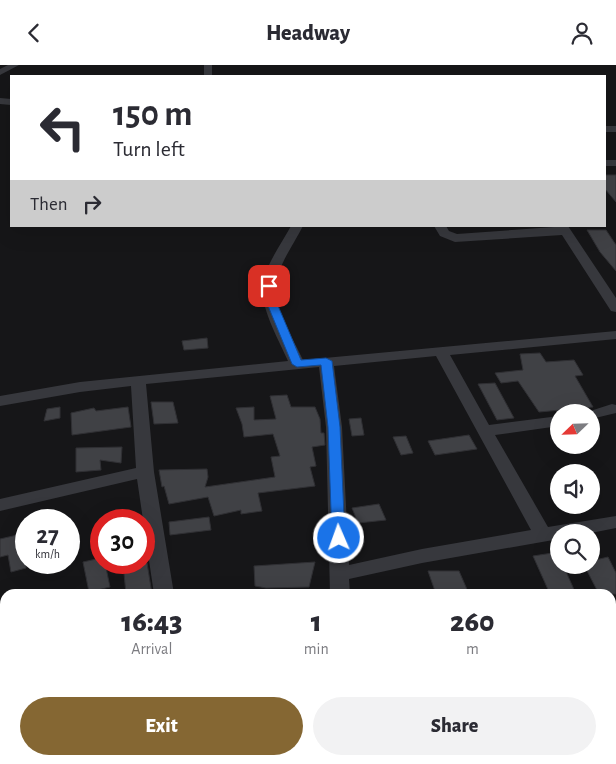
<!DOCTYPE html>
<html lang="en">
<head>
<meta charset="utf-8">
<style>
  body { margin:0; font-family:"Alegreya Sans",sans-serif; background:#f2f2f3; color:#2b2b33; height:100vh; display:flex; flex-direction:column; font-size:19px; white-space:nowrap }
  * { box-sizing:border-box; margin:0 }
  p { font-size:16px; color:#7c7c81 }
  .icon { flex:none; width:28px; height:28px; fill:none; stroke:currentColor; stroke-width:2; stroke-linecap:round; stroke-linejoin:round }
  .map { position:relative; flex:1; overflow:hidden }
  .panel { position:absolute; left:0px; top:524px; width:616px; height:176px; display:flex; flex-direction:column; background:#fff; border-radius:15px 15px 0 0; box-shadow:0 5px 20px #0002 }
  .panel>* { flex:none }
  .guide { position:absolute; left:10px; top:10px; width:596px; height:152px; border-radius:0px; box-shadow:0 5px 20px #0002; background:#fff; color:#2b2b33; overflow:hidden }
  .needle { width:32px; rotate:247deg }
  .buttons { position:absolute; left:550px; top:339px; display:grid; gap:10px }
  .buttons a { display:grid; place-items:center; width:50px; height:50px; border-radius:50%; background:#fff; box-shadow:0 5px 20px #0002; font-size:25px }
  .speed { position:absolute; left:15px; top:444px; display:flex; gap:10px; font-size:25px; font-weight:700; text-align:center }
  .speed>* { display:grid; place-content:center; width:65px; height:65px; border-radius:50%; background:#fff; box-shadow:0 5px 20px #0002; line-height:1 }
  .speed small { font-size:12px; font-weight:400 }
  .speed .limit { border:8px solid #d22; background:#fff; color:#111 }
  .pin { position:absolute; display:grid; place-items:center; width:42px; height:42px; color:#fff; margin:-21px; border-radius:10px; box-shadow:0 2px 8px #0006 }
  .me { position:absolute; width:55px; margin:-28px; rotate:358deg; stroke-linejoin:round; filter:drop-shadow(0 0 4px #0008) }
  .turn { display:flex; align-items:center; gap:18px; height:105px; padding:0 20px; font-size:22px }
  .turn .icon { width:65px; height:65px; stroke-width:2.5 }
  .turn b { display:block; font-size:35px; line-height:42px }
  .then { display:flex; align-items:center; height:48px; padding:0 20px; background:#0003; gap:10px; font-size:19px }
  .eta { display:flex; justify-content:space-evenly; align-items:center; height:85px; text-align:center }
  .eta b { font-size:30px; font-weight:800; line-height:35px }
  .cta { display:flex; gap:10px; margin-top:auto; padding:10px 20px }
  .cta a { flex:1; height:58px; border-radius:30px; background:#856733; color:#fff; font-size:20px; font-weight:800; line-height:58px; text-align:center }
  .cta a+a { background:#f2f2f3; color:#2b2b33 }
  header { display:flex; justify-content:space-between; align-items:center; height:65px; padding:0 20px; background:#fff; font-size:22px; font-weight:800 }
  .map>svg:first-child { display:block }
  .building { fill:#404145; stroke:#303034 }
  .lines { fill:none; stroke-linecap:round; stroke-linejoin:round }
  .minor { fill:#37383d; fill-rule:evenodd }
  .route { fill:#1a73e8; stroke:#114b97 }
</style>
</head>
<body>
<header><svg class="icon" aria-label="back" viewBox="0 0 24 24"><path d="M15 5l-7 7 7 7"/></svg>Headway<svg class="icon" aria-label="person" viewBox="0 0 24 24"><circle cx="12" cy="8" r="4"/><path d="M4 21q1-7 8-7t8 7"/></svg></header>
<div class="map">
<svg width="616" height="699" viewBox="0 0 616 699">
  <rect width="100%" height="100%" fill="#161618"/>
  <!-- building -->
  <g class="building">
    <path d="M605 110H616V137L605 124Z"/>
    <path d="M587 165H606L616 180V206L600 187Z"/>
    <path d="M207 273 208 283 184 285 182 276Z"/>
    <path d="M540 288 546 297 574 295 583 310 575 311 593 342 539 347 518 316 501 318 495 308 523 305 520 289Z"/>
    <path d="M495 318 514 353 497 355 478 319Z"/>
    <path d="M287 330 291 342H315L320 354 321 368H324L325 380 312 382 316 401 310 402 315 421 258 428 262 446 241 449V445L214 451 208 432 169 439 164 421 162 422 159 405 207 404 208 412 205 422 275 412 271 392 280 391 273 369 244 372 242 359 236 343 254 342V355L276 354 270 331Z"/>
    <path d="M151 337H173L178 358 154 359Z"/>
    <path d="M60 342V353L44 356 47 344Z"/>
    <path d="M128 342 131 362 72 370 71 348 94 343 96 346Z"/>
    <path d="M361 353 364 370 352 371 349 354Z"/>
    <path d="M469 370 477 384 435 390 428 376Z"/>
    <path d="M406 371 413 388 401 390 393 372Z"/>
    <path d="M122 382 121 398 100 395 101 405 76 407V383Z"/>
    <path d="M379 439 386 455 358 458 352 443Z"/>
    <path d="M209 452 211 465 170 470 169 457Z"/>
    <path d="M26 468V503L11 507 8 490 0 492V474Z"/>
    <path d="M559 487V500H563L576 529H550L533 491Z"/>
    <path d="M608 492 616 508V529H599L584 500H591V496Z"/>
    <path d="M101 493V498H105L110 522 89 527 83 497Z"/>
    <path d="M315 497 309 522 266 523 255 521 254 501Z"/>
    <path d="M123 498H147L152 529H126Z"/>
    <path d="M428 506H459L469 529H436Z"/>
  </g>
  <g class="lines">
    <!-- minor -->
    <g class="minor">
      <path d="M8 0H19L0 10V4Z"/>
      <rect x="204" y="0" width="8" height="11"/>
      <path d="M0 33 11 34V40L0 39Z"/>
      <rect x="605" y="61" width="11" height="6"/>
      <rect x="605" y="95" width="11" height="6"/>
      <path d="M291 161H303C294 179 277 201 276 222 275 246 293 273 303 295L616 266V274L450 290 489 360 559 351V361L495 370 548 462 616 451V463L591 468H559V474L422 498 349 514 350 529H330L326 362 319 302 146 319 154 407 174 529H154L137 414 0 446V434L136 403 131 321 80 327 0 341V331L80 317 288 296C279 275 258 240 263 216 268 197 281 179 291 161ZM436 291 531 465 422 484 349 500 342 362 334 301Z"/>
      <path d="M434 161H446L449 166 457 169 568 161 616 233V247L611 246 562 170 455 177 440 171Z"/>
      <path d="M612 339 616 340V348L591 354V348H584Z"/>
      <rect x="611" y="579" width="5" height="16"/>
      <rect x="0" y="633" width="5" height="18"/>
      <path d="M127 695H151L149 699H125Z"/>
      <rect x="330" y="695" width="24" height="4"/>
    </g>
  </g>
  <!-- route -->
  <path class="route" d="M269 218 274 221 276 236 301 295 326 293 332 296 340 362 345 473 343 476H334L332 473 328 362 321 300 297 302 292 299 266 236 264 221Z"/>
</svg>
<div class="buttons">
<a><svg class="needle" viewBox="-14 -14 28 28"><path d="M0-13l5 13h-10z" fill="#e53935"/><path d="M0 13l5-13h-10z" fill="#7c7c81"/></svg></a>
<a><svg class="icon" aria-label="sound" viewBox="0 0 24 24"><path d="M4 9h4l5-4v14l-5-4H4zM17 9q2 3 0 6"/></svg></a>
<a><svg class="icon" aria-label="search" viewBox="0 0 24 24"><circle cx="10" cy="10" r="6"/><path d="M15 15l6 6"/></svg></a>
</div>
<div class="speed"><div>27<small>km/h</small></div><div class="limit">30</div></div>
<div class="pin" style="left:269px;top:221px;background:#d93025"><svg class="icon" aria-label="arrive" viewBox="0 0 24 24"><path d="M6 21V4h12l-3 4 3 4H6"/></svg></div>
<svg class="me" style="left:339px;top:473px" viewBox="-20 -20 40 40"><circle r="17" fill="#1a73e8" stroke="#fff" stroke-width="3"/><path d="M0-11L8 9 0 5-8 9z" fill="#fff"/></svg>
<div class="guide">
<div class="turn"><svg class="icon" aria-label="left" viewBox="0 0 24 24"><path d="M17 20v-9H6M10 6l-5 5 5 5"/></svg><div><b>150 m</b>Turn left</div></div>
<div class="then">Then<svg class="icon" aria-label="right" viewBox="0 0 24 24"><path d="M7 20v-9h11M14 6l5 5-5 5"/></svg></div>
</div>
<section class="panel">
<div class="eta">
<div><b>16:43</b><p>Arrival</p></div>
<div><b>1</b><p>min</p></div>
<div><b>260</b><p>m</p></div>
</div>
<div class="cta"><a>Exit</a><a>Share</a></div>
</section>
</div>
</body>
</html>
